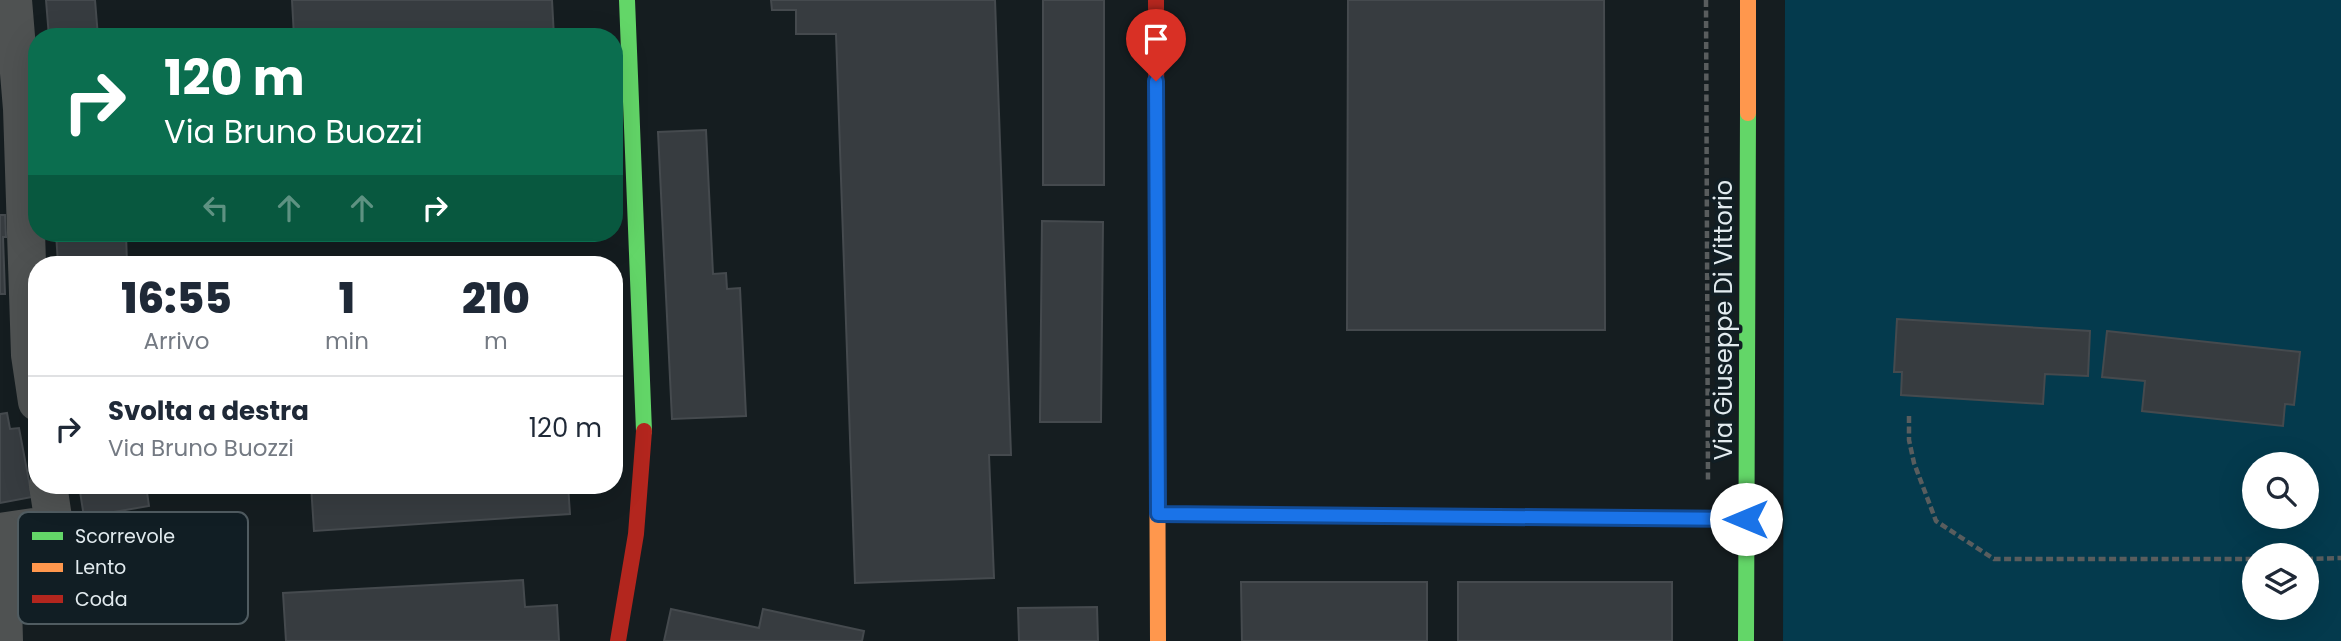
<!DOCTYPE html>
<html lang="it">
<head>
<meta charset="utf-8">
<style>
  body { margin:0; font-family:Poppins,sans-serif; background:#f6f6f7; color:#1f2937; height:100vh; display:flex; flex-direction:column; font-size:26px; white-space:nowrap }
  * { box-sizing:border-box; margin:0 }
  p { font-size:23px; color:#747a83 }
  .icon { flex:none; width:38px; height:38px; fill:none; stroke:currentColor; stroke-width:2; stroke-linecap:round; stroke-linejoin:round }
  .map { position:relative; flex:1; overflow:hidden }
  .details { position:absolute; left:28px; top:256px; width:595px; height:238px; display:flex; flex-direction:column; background:#fff; border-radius:28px; box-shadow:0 7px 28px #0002 }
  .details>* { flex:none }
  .guide { position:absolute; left:28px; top:28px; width:595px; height:214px; border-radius:28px; box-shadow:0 7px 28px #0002; background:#0b6e4f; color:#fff; overflow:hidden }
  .controls { position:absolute; left:2242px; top:452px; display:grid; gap:14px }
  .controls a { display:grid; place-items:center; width:77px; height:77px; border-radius:50%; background:#fff; box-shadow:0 7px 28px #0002; font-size:35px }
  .pin { position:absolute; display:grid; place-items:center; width:60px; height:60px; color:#fff; margin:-72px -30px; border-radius:50% 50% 50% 0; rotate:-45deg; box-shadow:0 0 7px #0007 }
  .pin .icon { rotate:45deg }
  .me { position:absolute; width:77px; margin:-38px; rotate:270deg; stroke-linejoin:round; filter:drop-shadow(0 0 5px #0008) }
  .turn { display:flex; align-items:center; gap:24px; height:147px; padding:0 21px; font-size:32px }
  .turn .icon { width:91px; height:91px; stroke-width:2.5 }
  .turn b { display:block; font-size:49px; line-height:60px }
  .lanes { display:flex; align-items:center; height:66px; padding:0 21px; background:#0003; justify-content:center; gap:35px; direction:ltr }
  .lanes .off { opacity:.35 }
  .eta { display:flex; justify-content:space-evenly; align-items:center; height:119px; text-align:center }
  .eta b { font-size:42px; font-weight:800; line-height:49px }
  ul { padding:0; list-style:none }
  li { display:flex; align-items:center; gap:21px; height:105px; padding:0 21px; border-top:2px solid #e0e1e3 }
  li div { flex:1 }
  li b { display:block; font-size:26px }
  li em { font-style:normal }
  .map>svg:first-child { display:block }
  .green { fill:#043a4d; fill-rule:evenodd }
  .building { fill:#373c40; stroke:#454a4e; stroke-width:2 }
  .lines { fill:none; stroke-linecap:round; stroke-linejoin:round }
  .path { stroke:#595d5e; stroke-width:4.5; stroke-dasharray:7 3.5; stroke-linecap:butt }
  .street { stroke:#4f5252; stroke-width:38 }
  .fast { stroke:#63d668; stroke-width:16 }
  .slow { stroke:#ff974d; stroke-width:16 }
  .jam { stroke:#b3261e; stroke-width:16 }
  .route-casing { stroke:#114b97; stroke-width:18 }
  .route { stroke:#1a73e8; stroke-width:12 }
  .labels { text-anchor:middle; stroke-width:7; stroke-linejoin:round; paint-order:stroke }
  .street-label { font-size:24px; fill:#e2ebef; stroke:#111e24 }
  .key { fill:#111e24; stroke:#505c61; stroke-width:2 }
  .key-label { font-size:19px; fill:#e2ebef }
</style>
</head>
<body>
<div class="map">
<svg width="2341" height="641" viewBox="0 0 2341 641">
  <rect width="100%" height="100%" fill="#151d20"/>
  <!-- green -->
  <path class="green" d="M1785 0H2341V641H1783ZM2254 464H2306V516H2254ZM2254 555H2306V607H2254Z"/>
  <!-- building -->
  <g class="building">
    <path d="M46 0H95L98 37H49Z"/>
    <path d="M292 0H552L554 37H294Z"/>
    <path d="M771 0H995L1011 455H989L994 578 855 583 836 34H796V10H772Z"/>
    <rect x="1043" y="0" width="61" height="185"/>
    <path d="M1348 0H1604L1605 330H1347Z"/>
    <path d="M706 130 713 274 726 273 727 289 740 288 746 416 672 419 658 132Z"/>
    <path d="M0 215H5L6 237H3L5 294H0Z"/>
    <path d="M1042 221 1103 222 1101 422H1040Z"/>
    <path d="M56 233H126L127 264H58Z"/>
    <path d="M1897 319 2090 331 2088 376 2045 374 2043 404 1901 395 1902 372H1894Z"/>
    <path d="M2107 331 2300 352 2294 405 2285 404 2283 426 2142 411 2145 381 2102 377Z"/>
    <path d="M7 413 10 429 19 428 32 497 0 503V414Z"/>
    <path d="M79 485H146L149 506 84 517Z"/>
    <path d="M311 485H568L570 514 314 531Z"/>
    <path d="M523 580 525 607 557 605 559 641H286L283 593Z"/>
    <path d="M1241 582H1427V641H1242Z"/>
    <rect x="1458" y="582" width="214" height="59"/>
    <path d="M1097 607 1098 641H1019L1018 608Z"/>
    <path d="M671 609 759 628 763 609 864 631 862 641H664Z"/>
  </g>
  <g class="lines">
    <!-- path -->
    <g class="path">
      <path d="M1706 0 1708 483"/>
      <path d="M1909 416V440L1914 463 1936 521 1994 559H2254"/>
      <path d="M2306 559 2341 558"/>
    </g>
    <!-- street -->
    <g class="street">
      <path d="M13 0 22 109 30 355 37 402"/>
      <path d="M0 532 54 524 48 485"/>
      <path d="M1 532 4 641"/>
    </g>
    <!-- fast -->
    <g class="fast">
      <path d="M627 0 644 431"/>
      <path d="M1746 641 1748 113"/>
    </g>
    <!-- slow -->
    <g class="slow">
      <path d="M1748 113V0"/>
      <path d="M1157 398 1158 641"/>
      <path d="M1158 514 1746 519"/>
    </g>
    <!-- jam -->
    <g class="jam">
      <path d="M1156 0 1157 398"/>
      <path d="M618 641 636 534 644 431"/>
    </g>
  </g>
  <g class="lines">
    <defs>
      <path id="route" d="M1156 81 1158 514 1746 519"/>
    </defs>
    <!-- route casing -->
    <use href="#route" class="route-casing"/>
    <!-- route -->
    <use href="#route" class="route"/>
  </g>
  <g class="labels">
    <!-- street labels -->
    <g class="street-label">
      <text transform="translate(1724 320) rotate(-90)" y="8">Via Giuseppe Di Vittorio</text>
    </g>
  </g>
  <!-- legend -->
  <rect x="18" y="512" width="230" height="112" rx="10" class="key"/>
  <rect x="32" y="532" width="31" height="8" fill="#63d668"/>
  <rect x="32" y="563" width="31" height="9" fill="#ff974d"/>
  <rect x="32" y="595" width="31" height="8" fill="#b3261e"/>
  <g class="key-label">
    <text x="75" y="543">Scorrevole</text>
    <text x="75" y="574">Lento</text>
    <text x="75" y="606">Coda</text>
  </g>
</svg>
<div class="controls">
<a><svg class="icon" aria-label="search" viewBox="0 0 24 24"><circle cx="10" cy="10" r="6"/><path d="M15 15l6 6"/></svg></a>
<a><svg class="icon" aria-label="layers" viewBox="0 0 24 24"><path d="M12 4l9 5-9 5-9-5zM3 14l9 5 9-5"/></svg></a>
</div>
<div class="pin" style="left:1156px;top:81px;background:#d93025"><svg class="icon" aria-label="arrive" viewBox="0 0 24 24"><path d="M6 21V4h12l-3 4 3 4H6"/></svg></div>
<svg class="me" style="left:1746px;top:519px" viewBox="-20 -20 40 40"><circle r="19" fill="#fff"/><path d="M0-13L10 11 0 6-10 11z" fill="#1a73e8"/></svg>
<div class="guide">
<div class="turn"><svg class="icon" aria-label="right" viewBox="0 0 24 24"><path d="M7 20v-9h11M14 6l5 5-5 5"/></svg><div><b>120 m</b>Via Bruno Buozzi</div></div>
<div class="lanes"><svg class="icon off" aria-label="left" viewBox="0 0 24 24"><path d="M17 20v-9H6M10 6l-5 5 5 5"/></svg><svg class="icon off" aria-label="ahead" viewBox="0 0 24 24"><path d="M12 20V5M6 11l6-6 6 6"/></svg><svg class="icon off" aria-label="ahead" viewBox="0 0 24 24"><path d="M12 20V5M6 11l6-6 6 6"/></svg><svg class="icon" aria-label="right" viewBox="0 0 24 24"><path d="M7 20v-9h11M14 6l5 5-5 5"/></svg></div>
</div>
<section class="details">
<div class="eta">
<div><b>16:55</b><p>Arrivo</p></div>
<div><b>1</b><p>min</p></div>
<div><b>210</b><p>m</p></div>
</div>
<ul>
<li><svg class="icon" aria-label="right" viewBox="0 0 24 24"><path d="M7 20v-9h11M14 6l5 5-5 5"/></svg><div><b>Svolta a destra</b><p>Via Bruno Buozzi</p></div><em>120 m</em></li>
</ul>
</section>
</div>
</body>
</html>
